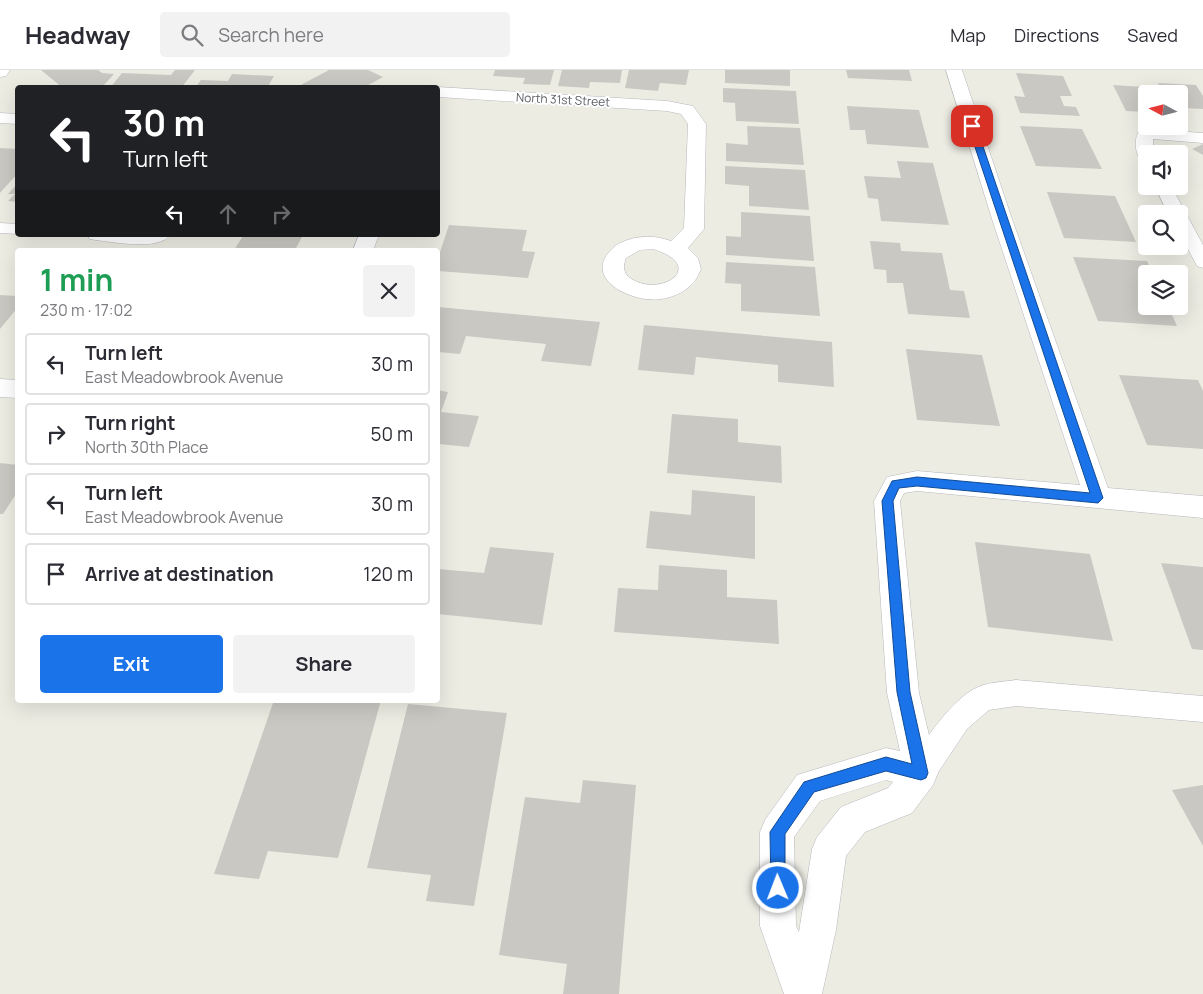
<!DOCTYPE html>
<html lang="en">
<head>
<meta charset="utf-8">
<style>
  body { margin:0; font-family:Manrope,sans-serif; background:#f2f2f3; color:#2b2b33; height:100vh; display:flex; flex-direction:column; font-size:19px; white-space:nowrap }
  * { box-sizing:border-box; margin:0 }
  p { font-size:16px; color:#7c7c81 }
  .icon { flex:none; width:28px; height:28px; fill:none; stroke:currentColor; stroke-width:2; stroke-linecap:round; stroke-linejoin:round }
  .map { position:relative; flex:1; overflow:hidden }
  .side { position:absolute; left:15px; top:178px; width:425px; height:455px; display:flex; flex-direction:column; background:#fff; border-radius:5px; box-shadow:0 5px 20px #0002 }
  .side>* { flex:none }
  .top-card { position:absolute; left:15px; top:15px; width:425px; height:152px; border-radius:5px; box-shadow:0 5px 20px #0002; background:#202124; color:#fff; overflow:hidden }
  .needle { width:32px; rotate:277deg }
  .tools { position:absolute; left:1138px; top:15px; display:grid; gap:10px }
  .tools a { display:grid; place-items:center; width:50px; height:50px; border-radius:5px; background:#fff; box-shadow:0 5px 20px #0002; font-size:25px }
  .pin { position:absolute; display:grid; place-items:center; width:42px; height:42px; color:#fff; margin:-21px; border-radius:10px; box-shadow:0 2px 8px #0006 }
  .me { position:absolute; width:55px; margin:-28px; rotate:359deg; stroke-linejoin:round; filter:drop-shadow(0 0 4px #0008) }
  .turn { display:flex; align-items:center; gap:18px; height:105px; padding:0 25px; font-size:22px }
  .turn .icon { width:65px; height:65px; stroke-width:2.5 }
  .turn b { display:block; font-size:35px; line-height:42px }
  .lanes { display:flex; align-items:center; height:48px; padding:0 25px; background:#0003; justify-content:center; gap:25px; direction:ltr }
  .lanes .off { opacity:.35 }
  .round { display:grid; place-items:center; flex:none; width:52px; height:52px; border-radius:5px; background:#f2f2f3 }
  .headline { display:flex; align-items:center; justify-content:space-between; height:85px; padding:0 25px }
  h1 { font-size:30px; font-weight:700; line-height:38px; color:#1e9e55 }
  .button { display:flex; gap:10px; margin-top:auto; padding:10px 25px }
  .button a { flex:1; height:58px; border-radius:5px; background:#1a73e8; color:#fff; font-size:20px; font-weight:700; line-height:58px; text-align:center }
  .button a+a { background:#f2f2f3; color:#2b2b33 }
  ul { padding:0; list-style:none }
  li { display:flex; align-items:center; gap:15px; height:62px; margin:0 10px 8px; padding:0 15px; border:2px solid #e1e1e2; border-radius:5px }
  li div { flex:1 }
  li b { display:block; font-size:19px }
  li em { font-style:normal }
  header { display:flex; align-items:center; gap:30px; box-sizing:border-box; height:70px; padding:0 25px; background:#fff; border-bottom:1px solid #e1e1e2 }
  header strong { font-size:24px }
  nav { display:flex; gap:28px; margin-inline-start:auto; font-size:18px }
  .search { width:350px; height:45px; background:#f2f2f3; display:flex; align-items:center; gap:12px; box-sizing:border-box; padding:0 18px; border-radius:5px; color:#7c7c81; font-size:19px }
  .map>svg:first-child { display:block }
  .building { fill:#cac8c2 }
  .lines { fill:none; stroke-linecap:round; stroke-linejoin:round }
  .service-casing { stroke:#b5b8bc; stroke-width:1 }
  .minor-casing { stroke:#b5b8bc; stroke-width:1 }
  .service { fill:#fff; fill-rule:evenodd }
  .minor { fill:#fff; fill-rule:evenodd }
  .route { fill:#1a73e8; stroke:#114b97 }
  .labels { text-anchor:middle; stroke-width:4; stroke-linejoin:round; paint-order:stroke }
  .far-street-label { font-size:12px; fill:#5b5e63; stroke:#fff }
</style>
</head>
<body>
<header>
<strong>Headway</strong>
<div class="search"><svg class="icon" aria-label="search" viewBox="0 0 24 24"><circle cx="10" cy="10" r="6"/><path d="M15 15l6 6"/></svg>Search here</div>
<nav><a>Map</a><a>Directions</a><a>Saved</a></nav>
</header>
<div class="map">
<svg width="1203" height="924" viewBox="0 0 1203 924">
  <rect width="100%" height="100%" fill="#edece3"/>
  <!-- building -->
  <g class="building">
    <path d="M41 0H98L102 3 114 4 101 18H63Z"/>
    <path d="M175 0H195L181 18H110L122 3 171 5Z"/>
    <path d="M329 0H368L383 7 363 18H295Z"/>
    <path d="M495 0H554L550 15 523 14 525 8 493 6Z"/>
    <path d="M562 0H622L620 13 590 12 589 18 558 16Z"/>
    <path d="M629 0H689L686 15 660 13 658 21 625 18Z"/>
    <path d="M725 0H790V16L725 13Z"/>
    <path d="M846 0H909L912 11 848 8Z"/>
    <path d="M1016 3 1063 6 1072 26H1060L1064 36 1076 37 1080 46 1020 43 1014 26 1025 27Z"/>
    <path d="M232 4 274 6 267 18H195L201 10 228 11Z"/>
    <path d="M1158 13 1196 15 1203 26V39L1184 38 1187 44 1179 43V24H1146V42L1126 41 1113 15 1161 18Z"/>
    <path d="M723 18 796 21 799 54 736 51 735 33 723 32Z"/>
    <path d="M847 36 919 40 929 78 867 74 865 60H850Z"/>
    <path d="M747 56 800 58 804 95 726 91V73L748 75Z"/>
    <path d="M1020 56 1082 59 1102 99 1036 96Z"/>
    <path d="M1203 74V85L1192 79Z"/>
    <path d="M0 78 18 79V103L0 123Z"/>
    <path d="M897 91 933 93 949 155 881 151 878 129 868 128 864 106 901 108Z"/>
    <path d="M725 96 805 100 809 140 749 136V116L725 114Z"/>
    <path d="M18 113V132L8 131 15 124H8Z"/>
    <path d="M1047 122 1115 126 1136 172 1064 168Z"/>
    <path d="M741 142 810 146 814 191 726 185V166L741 167Z"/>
    <path d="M449 155 527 160 522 181 535 182 528 208 438 201V188Z"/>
    <path d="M254 165H303L295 180H234L243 166 252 167Z"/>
    <path d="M870 171 900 173 901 181 942 183 950 220 964 221 970 248 908 244 903 213H887L886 200 874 199Z"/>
    <path d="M1073 187 1147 191 1153 204H1146V236H1168L1177 256 1098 251Z"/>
    <path d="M726 192 815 197 820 246 741 241V214L725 213Z"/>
    <path d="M0 225 18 226V237L0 259Z"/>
    <path d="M438 237 600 252 591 296 541 291 546 274 466 266 460 284 438 282Z"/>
    <path d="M644 255 832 272 834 317 778 312V295L696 287 694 305 638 300Z"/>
    <path d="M906 279 982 285 1000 356 917 350Z"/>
    <path d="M1119 305 1198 310 1203 321V379L1147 375Z"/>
    <path d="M438 320 448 322 441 342 479 346 469 377 438 374Z"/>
    <path d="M672 344 738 349V372L781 376 782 413 667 403Z"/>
    <path d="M0 393 18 395V421L3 444H0Z"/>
    <path d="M692 420 755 426V489L646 478 650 441 691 445Z"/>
    <path d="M975 472 1090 484 1113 571 988 557Z"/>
    <path d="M490 477 554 483 542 555 438 544V499L484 503Z"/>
    <path d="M1161 493 1203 497V580L1192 579Z"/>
    <path d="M659 495 727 500V527L777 530 779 574 614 562 618 518 658 520Z"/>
    <path d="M274 630H381L338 788 268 781 259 809 214 804Z"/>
    <path d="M408 634 507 643 474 836 426 831 431 805 367 798Z"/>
    <path d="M583 710 636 715 619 924H563L567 894 499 885 525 727 580 733Z"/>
    <path d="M1203 715V776L1172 720Z"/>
  </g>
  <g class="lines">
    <defs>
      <g id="service">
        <path d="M1145 59 1203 63V73L1153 69V84H1146V91L1140 89C1135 82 1134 69 1139 61Z"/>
        <path d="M1155 116H1171L1203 175V198L1197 196 1179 162V144H1168Z"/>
        <path d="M0 153 18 154V164L0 163Z"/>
        <path d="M87 165H170C159 181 113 172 96 170L90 169Z"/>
        <path d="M1016 610 1203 626V652L1016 636 989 640 967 659 931 713 921 717 911 713 907 703C917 678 950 632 974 619 986 612 1003 612 1016 610Z"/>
      </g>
      <g id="minor">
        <path d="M0 0H10L6 6 0 7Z"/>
        <path d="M946 0H962L1012 149 1108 418 1203 426V448L917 421 904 423 900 431 919 623 938 703 933 715 912 743 865 762 846 786 836 860 822 924H784L760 856V762L765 750 797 705 886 678 900 681 887 623 874 431 887 407 917 401 1080 415 992 149ZM886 710 893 712 888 718 841 737 817 767 812 779 799 862 796 856 794 767 820 731Z"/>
        <path d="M438 17 667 31 693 36 706 54 704 159 688 178 698 188 701 199C698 205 696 211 691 215 683 223 671 228 660 229 639 233 589 215 606 186 610 181 614 176 620 173 637 165 654 165 671 171L684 158 688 54 681 44 667 41 438 27V18H435ZM653 179C709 196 660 229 630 208 623 203 623 196 626 188L640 180Z"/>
        <path d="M0 43 18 44V54L0 53Z"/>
        <path d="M359 165H379L373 180H353Z"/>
        <path d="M0 309 18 310V328L0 327Z"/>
      </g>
    </defs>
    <!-- service casing -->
    <use href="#service" class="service-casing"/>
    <!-- minor casing -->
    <use href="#minor" class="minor-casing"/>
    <!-- service -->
    <use href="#service" class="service"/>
    <!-- minor -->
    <use href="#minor" class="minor"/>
  </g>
  <!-- route -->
  <path class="route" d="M969 54 976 56 1103 428 1098 433 917 416 899 418 893 431 910 622 928 703 926 708 921 710 886 701 814 722 785 764V818L783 824 778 826 773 824 771 818 770 762 804 712 886 687 912 694 897 622 882 431 892 411 917 407 1090 423 968 56Z"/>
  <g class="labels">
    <!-- far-street labels -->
    <g class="far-street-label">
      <text transform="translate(563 30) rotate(3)" y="4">North 31st Street</text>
    </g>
  </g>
</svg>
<div class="tools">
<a><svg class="needle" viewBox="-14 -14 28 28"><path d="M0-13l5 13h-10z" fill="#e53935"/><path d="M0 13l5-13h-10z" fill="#7c7c81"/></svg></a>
<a><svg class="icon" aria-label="sound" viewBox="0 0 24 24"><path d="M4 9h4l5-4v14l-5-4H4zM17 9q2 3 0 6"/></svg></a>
<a><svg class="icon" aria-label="search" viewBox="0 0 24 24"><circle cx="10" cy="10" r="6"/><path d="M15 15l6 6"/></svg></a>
<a><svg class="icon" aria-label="layers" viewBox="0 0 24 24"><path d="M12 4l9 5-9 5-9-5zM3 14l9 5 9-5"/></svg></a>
</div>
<div class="pin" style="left:972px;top:56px;background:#d93025"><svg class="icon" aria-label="arrive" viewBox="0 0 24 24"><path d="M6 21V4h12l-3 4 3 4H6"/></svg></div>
<svg class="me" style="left:778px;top:818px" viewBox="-20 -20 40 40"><circle r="17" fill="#1a73e8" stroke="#fff" stroke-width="3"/><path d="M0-11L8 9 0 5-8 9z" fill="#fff"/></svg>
<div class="top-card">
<div class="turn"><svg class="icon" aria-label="left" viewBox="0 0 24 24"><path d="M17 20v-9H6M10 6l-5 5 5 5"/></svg><div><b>30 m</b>Turn left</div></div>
<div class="lanes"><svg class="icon" aria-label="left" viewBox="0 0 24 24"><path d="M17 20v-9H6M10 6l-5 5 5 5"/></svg><svg class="icon off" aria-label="ahead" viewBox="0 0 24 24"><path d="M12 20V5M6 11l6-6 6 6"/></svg><svg class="icon off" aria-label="right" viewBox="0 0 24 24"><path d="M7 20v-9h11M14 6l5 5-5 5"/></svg></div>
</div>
<section class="side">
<div class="headline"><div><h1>1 min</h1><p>230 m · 17:02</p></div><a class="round"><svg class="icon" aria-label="close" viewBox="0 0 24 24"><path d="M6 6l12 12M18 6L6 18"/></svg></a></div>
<ul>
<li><svg class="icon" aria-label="left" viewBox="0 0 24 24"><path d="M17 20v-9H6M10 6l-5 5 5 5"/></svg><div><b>Turn left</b><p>East Meadowbrook Avenue</p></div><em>30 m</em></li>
<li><svg class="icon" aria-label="right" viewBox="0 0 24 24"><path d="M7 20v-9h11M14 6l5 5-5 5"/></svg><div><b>Turn right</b><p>North 30th Place</p></div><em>50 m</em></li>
<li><svg class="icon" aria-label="left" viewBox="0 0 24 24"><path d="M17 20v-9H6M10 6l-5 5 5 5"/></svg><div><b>Turn left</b><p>East Meadowbrook Avenue</p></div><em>30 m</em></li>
<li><svg class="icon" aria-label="arrive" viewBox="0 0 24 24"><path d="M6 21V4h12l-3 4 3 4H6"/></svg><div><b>Arrive at destination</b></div><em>120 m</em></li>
</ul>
<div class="button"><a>Exit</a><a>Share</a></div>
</section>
</div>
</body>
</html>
